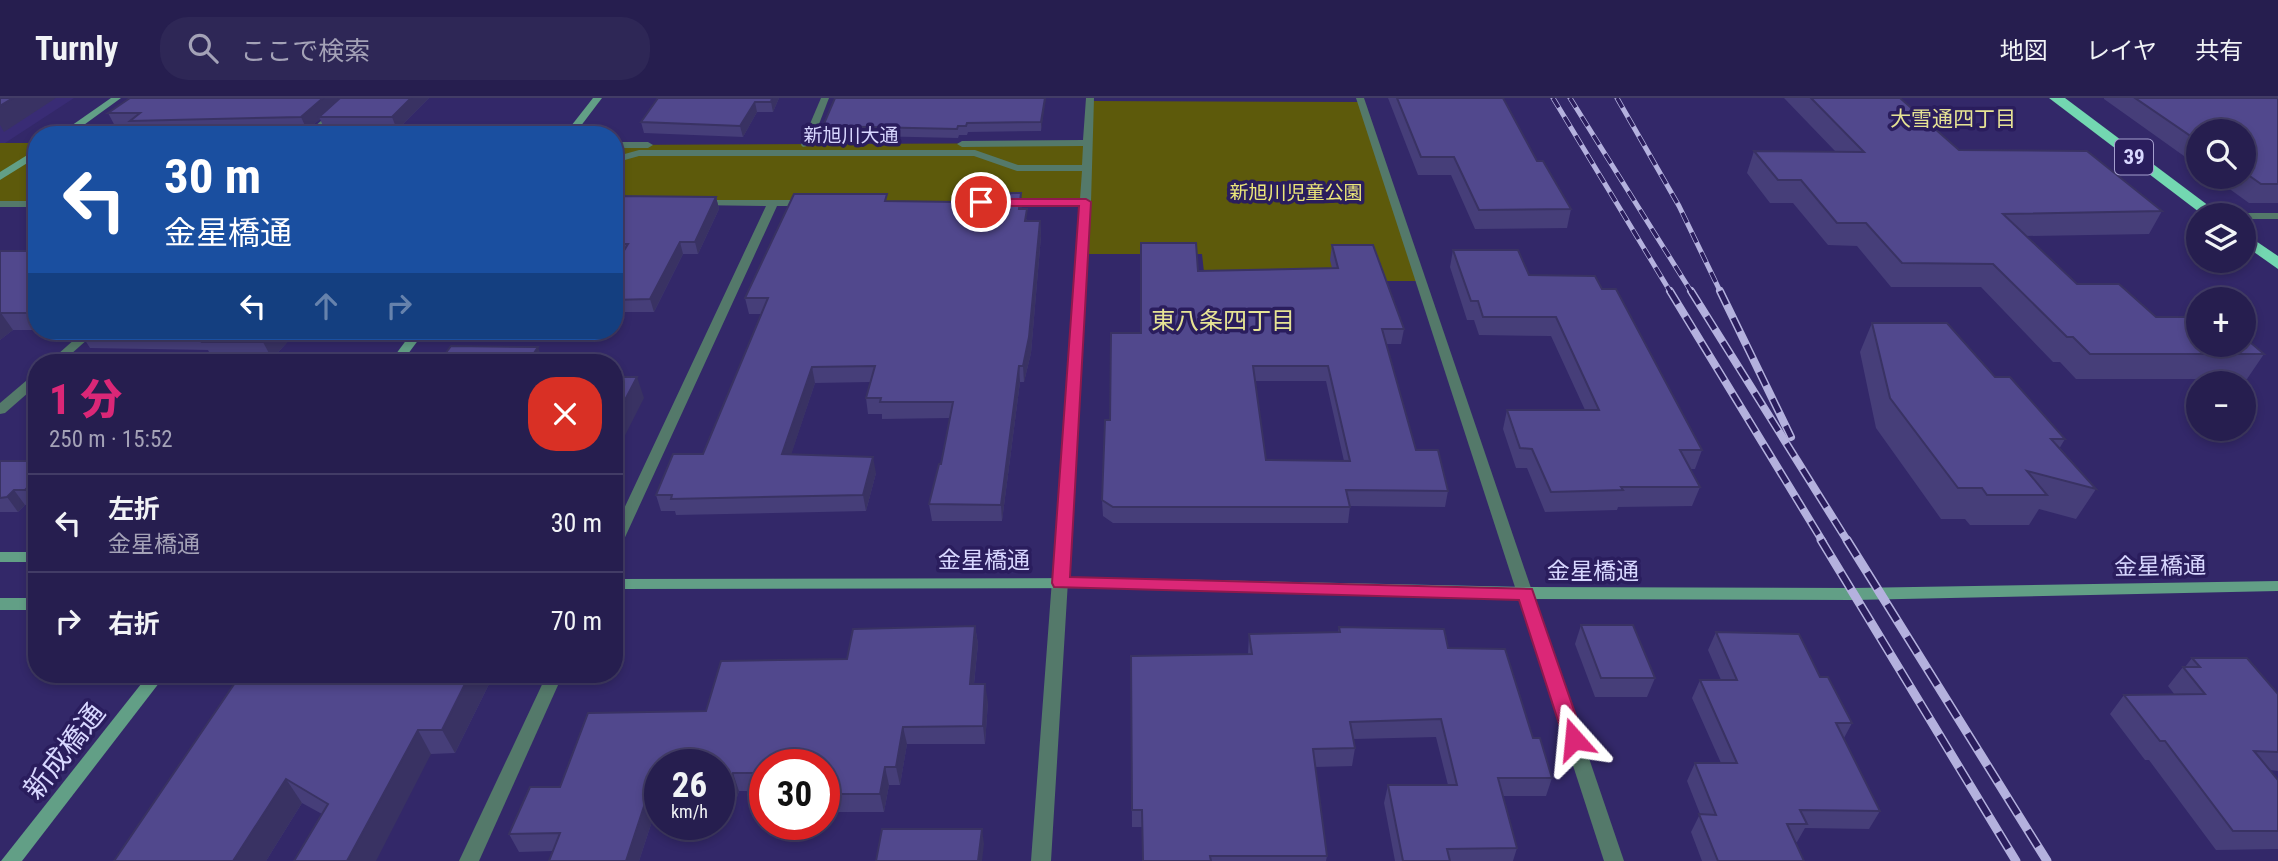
<!DOCTYPE html>
<html lang="ja">
<head>
<meta charset="utf-8">
<style>
  body { margin:0; font-family:"Roboto Condensed","Noto Sans JP",sans-serif; background:#2e2756; color:#f1f3f6; height:100vh; display:flex; flex-direction:column; font-size:26px; white-space:nowrap }
  * { box-sizing:border-box; margin:0 }
  p { font-size:23px; color:#a4a2b7 }
  .icon { flex:none; width:38px; height:38px; fill:none; stroke:currentColor; stroke-width:2; stroke-linecap:round; stroke-linejoin:round }
  .map { position:relative; flex:1; overflow:hidden }
  .sheet { position:absolute; left:28px; top:256px; width:595px; height:329px; display:flex; flex-direction:column; background:#261e4f; border-radius:28px; box-shadow:0 4px 10px #0003,0 0 0 2px #423c66 }
  .sheet>* { flex:none }
  .banner { position:absolute; left:28px; top:28px; width:595px; height:214px; border-radius:28px; box-shadow:0 4px 10px #0003,0 0 0 2px #423c66; background:#1a4fa0; color:#fff; overflow:hidden }
  .controls { position:absolute; left:2186px; top:21px; display:grid; gap:14px }
  .controls a { display:grid; place-items:center; width:70px; height:70px; border-radius:50%; background:#261e4f; box-shadow:0 4px 10px #0003,0 0 0 2px #423c66; font-size:35px }
  .speed { position:absolute; left:644px; top:651px; display:flex; gap:14px; font-size:35px; font-weight:700; text-align:center }
  .speed>* { display:grid; place-content:center; width:91px; height:91px; border-radius:50%; background:#261e4f; box-shadow:0 4px 10px #0003,0 0 0 2px #423c66; line-height:1 }
  .speed small { font-size:18px; font-weight:400 }
  .speed .limit { border:10px solid #d22; background:#fff; color:#111 }
  .pin { position:absolute; display:grid; place-items:center; width:60px; height:60px; color:#fff; margin:-30px; border:4px solid #fff; border-radius:50%; box-shadow:0 2px 7px #0007 }
  .me { position:absolute; width:77px; margin:-38px; rotate:342deg; stroke-linejoin:round; filter:drop-shadow(0 0 5px #0008) }
  .turn { display:flex; align-items:center; gap:24px; height:147px; padding:0 21px; font-size:32px }
  .turn .icon { width:91px; height:91px; stroke-width:2.5 }
  .turn b { display:block; font-size:49px; line-height:60px }
  .lanes { display:flex; align-items:center; height:66px; padding:0 21px; background:#0003; justify-content:center; gap:35px; direction:ltr }
  .lanes .off { opacity:.35 }
  .round { display:grid; place-items:center; flex:none; width:74px; height:74px; border-radius:28px; background:#2e2756 }
  .overview { display:flex; align-items:center; justify-content:space-between; height:119px; padding:0 21px }
  h1 { font-size:42px; font-weight:800; line-height:52px; color:#db2777 }
  ul { padding:0; list-style:none }
  li { display:flex; align-items:center; gap:21px; height:98px; padding:0 21px; border-top:2px solid #423c66 }
  li div { flex:1 }
  li b { display:block; font-size:26px }
  li em { font-style:normal }
  header { display:flex; align-items:center; gap:42px; box-sizing:border-box; height:98px; padding:0 35px; background:#261e4f; border-bottom:2px solid #423c66 }
  header strong { font-size:33px }
  nav { display:flex; gap:38px; margin-inline-start:auto; font-size:24px }
  .search { width:490px; height:63px; background:#2e2756; display:flex; align-items:center; gap:18px; box-sizing:border-box; padding:0 24px; border-radius:28px; color:#a4a2b7; font-size:26px }
  .map>svg:first-child { display:block }
  .built { fill:#392c75 }
  .green { fill:#5d5a0b }
  .lines { fill:none; stroke-linecap:round; stroke-linejoin:round }
  .street { fill:#54796a; fill-rule:evenodd }
  .secondary { fill:#629f86; fill-rule:evenodd }
  .highway { fill:#73d7b1; fill-rule:evenodd }
  .rail-far2-casing { stroke:#b4b1de; stroke-width:5 }
  .rail-far1-casing { stroke:#b4b1de; stroke-width:8 }
  .rail-casing { stroke:#b4b1de; stroke-width:9 }
  .rail-far2 { stroke:#2a1d5d; stroke-width:3.5; stroke-dasharray:11; stroke-linecap:butt }
  .rail-far1 { stroke:#2a1d5d; stroke-width:5; stroke-dasharray:15; stroke-linecap:butt }
  .rail { stroke:#2a1d5d; stroke-width:6; stroke-dasharray:19; stroke-linecap:butt }
  .wall { fill:#463e79; fill-rule:evenodd }
  .shaded-wall { fill:#393263 }
  .building { fill:#51488d; stroke:#393263; stroke-width:2; fill-rule:evenodd }
  .route { fill:#db2777; stroke:#8e194d; stroke-width:2 }
  .labels { text-anchor:middle; stroke-width:7; stroke-linejoin:round; paint-order:stroke }
  .far-street-label { font-size:19px; fill:#d8d7ff; stroke:#2a1d5d }
  .far-park-label { font-size:19px; fill:#ebe77a; stroke:#2a1d5d }
  .far-neighbourhood-label { font-size:21px; fill:#e6e394; stroke:#2a1d5d }
  .shield { fill:#2a1d5d; stroke:#a49fce; stroke-width:2 }
  .shield-label { font-size:21px; font-weight:bold; fill:#d8d7ff }
  .street-label { font-size:23px; fill:#d8d7ff; stroke:#2a1d5d }
  .neighbourhood-label { font-size:24px; fill:#e6e394; stroke:#2a1d5d }
  .near-street-label { font-size:28px; fill:#d8d7ff; stroke:#2a1d5d }
</style>
</head>
<body>
<header>
<strong>Turnly</strong>
<div class="search"><svg class="icon" aria-label="search" viewBox="0 0 24 24"><circle cx="10" cy="10" r="6"/><path d="M15 15l6 6"/></svg>ここで検索</div>
<nav><a>地図</a><a>レイヤ</a><a>共有</a></nav>
</header>
<div class="map">
<svg width="2278" height="763" viewBox="0 0 2278 763">
  <rect width="100%" height="100%" fill="#332869"/>
  <!-- built -->
  <path class="built" d="M0 0H74L5 45H0Z"/>
  <!-- green -->
  <g class="green">
    <path d="M1090 3 1362 4 1421 183H1205L1202 156H1083L1085 105H614V47L1086 45Z"/>
    <rect x="0" y="45" width="37" height="61"/>
  </g>
  <g class="lines">
    <!-- street -->
    <g class="street">
      <path d="M347 0H356L316 37H305Z"/>
      <path d="M821 0H829L811 47 803 49 801 47Z"/>
      <path d="M1086 0H1094L1091 104 1051 763H1031L1080 107H1003L998 104 1003 101H1080L1082 73H1017L974 58H639L614 65V59L639 52H975L1018 67H1082L1083 48 962 49 957 46 962 43 1083 42Z"/>
      <path d="M1356 0H1364L1624 763H1604Z"/>
      <path d="M614 44H648L653 47 648 50H614Z"/>
      <path d="M698 102H808L813 105 808 108H777L621 448 614 453V432L766 108 694 107 693 105Z"/>
      <rect x="0" y="103" width="37" height="6"/>
      <path d="M2244 115H2278V121H2244V117H2239Z"/>
      <path d="M84 233H97L62 264H49Z"/>
      <path d="M37 276V287L5 315 0 316V305L33 277Z"/>
      <path d="M547 576H563L479 763H459Z"/>
    </g>
    <!-- secondary -->
    <g class="secondary">
      <path d="M111 0H121L70 37H58Z"/>
      <path d="M593 0H602L574 37H564Z"/>
      <path d="M37 51V59L0 82V74Z"/>
      <path d="M413 233H425L402 264H390Z"/>
      <rect x="0" y="454" width="37" height="10"/>
      <path d="M1116 480 1526 489 1854 490 2278 483V493L1854 502 1526 501 1116 490 614 491V481Z"/>
      <rect x="0" y="500" width="37" height="12"/>
      <path d="M149 576H166L22 763H1Z"/>
    </g>
    <!-- highway -->
    <g class="highway">
      <path d="M2049 0H2065L2221 117H2203Z"/>
      <path d="M2244 135 2278 158V171L2244 147Z"/>
    </g>
    <defs>
      <g id="rail-far2">
        <path d="M1553 0 1671 195"/>
        <path d="M1570 0 1692 195"/>
        <path d="M1617 0 1679 108 1721 195"/>
      </g>
      <g id="rail-far1">
        <path d="M1670 193 1823 444"/>
        <path d="M1691 193 1848 444"/>
        <path d="M1720 193 1791 339"/>
      </g>
      <g id="rail">
        <path d="M1821 442 2016 763"/>
        <path d="M1847 442 2047 763"/>
      </g>
    </defs>
    <!-- rail-far2 casing -->
    <use href="#rail-far2" class="rail-far2-casing"/>
    <!-- rail-far1 casing -->
    <use href="#rail-far1" class="rail-far1-casing"/>
    <!-- rail casing -->
    <use href="#rail" class="rail-casing"/>
    <!-- rail-far2 -->
    <use href="#rail-far2" class="rail-far2"/>
    <!-- rail-far1 -->
    <use href="#rail-far1" class="rail-far1"/>
    <!-- rail -->
    <use href="#rail" class="rail"/>
  </g>
  <!-- wall -->
  <g class="wall">
    <path d="M429 0 397 32H325L320 21 307 32 137 36 132 28H115L108 15Z"/>
    <path d="M779 0 773 14H757L743 39 644 35 641 24Z"/>
    <path d="M1045 0 1041 33 968 34 967 37H959L958 40 825 37 823 28Z"/>
    <path d="M1388 0H1503L1537 63 1571 111 1567 130 1475 131 1451 77H1418Z"/>
    <path d="M1784 0H1900L1959 52 2162 113 2149 136 2026 138 2077 186 2156 219 2264 256 2247 281H2076L2060 264H2053L1981 189H1891L1857 148 1828 147 1793 105H1770L1747 75 1754 53H1835Z"/>
    <path d="M2104 0H2278V105H2249L2213 79H2244V33H2198V68L2104 1Z"/>
    <path d="M614 98 716 99 719 111 698 156H683L654 214H614V169L621 158H614Z"/>
    <path d="M888 103 1022 111 1027 123H1040L1041 138 1031 255 1024 284H1020L1002 423H932L929 406 941 366 950 320 882 321V316H868L866 300 870 284 815 285 791 356 876 375 866 413 676 417 675 413H661L656 397 703 356 761 216H749L745 200Z"/>
    <path d="M1332 147 1404 231 1401 246H1386L1416 352 1448 393 1445 409 1350 408 1348 425H1113L1103 418 1102 402 1110 322 1141 235 1198 173 1332 170 1330 162ZM1255 283H1326L1344 363 1266 362Z"/>
    <path d="M37 151V232H13L0 242V153H35Z"/>
    <path d="M1453 152 1529 177 1602 191 1702 352 1695 371H1690L1700 389 1692 408 1618 409 1617 412 1545 414 1527 370H1516L1503 331 1507 312H1585L1551 238 1479 237 1474 222H1467L1450 169Z"/>
    <path d="M1872 225 1995 279 2065 341 2059 351 2096 391 2076 421 2039 411 2029 427H1970L1965 421H1941L1876 330 1860 254Z"/>
    <path d="M79 233H344L340 238 292 239 272 261 213 262 208 252 90 250Z"/>
    <path d="M0 363H37L36 406 25 407 18 414H0Z"/>
    <path d="M1581 527 1655 580 1647 599H1595L1575 546Z"/>
    <path d="M975 528 978 546 974 586 988 604 985 646H907L900 687H889L884 714H824V667H765V693H739L737 699H719V667H660V699L639 763H549L553 753 519 754 509 736 560 689 706 613 847 561Z"/>
    <path d="M1339 529 1448 550 1533 640 1552 680 1546 698H1503L1517 750 1513 763H1395L1384 705 1388 687H1448L1436 639 1354 641 1355 650 1352 668 1315 669 1327 758 1326 763H1143L1142 729H1132L1131 558 1248 556 1249 536 1338 534Z"/>
    <path d="M1716 534 1820 579 1852 625 1844 640 1880 713 1869 731 1805 730 1797 744H1795L1804 763H1702L1691 734 1700 716 1687 683 1695 665H1721L1692 600 1700 582H1721L1708 552Z"/>
    <path d="M2192 560 2278 596V673L2270 672 2278 682V751L2216 752 2149 662H2145L2110 616 2124 597H2175L2168 588 2183 569H2185Z"/>
    <path d="M241 576H494L455 655 431 656 322 716 302 705 266 763H114Z"/>
  </g>
  <!-- shaded-wall -->
  <g class="shaded-wall">
    <path d="M13 0H56L4 34 0 27V8Z"/>
    <path d="M323 0H344L319 19 320 21 307 32 301 19Z"/>
    <path d="M411 0H429L397 32 392 19Z"/>
    <path d="M772 0H779L773 14 771 4Z"/>
    <path d="M1045 0 1046 1 1041 33V24Z"/>
    <path d="M755 4 757 14 743 39 740 28Z"/>
    <path d="M1021 95 1022 110 1020 126 1019 111Z"/>
    <path d="M716 99 719 111 698 156 695 144Z"/>
    <path d="M1040 123 1041 138 1031 255 1024 284 1023 268Z"/>
    <path d="M680 144 683 156 654 214 650 201Z"/>
    <path d="M1 215 13 232 0 242V216Z"/>
    <path d="M273 233H289L292 239 272 261 263 244Z"/>
    <path d="M337 233H344L340 238Z"/>
    <path d="M538 249 543 264H528Z"/>
    <path d="M1019 268 1020 284 1002 423 1001 407Z"/>
    <path d="M812 269 815 285 786 372 782 356Z"/>
    <path d="M637 279 644 300 614 359V323Z"/>
    <path d="M873 359 876 375 866 413 863 397Z"/>
    <path d="M37 380V406H36L25 392Z"/>
    <path d="M14 392 25 407 18 414 7 399Z"/>
    <path d="M975 528 978 546 972 604 970 586Z"/>
    <path d="M470 576H494L455 655 442 632Z"/>
    <path d="M985 586 988 604 985 646 983 628Z"/>
    <path d="M903 629 907 646 900 687 896 669Z"/>
    <path d="M418 632 431 656 376 763H347Z"/>
    <path d="M885 669 889 687 884 714 880 696Z"/>
    <path d="M733 675 739 693 737 699 731 681Z"/>
    <path d="M286 681 302 705 266 763H233Z"/>
    <path d="M653 681 660 699 639 763H626Z"/>
    <path d="M982 731 984 746 982 763H978Z"/>
  </g>
  <!-- building -->
  <g class="building">
    <path d="M0 0H13L0 8Z"/>
    <path d="M130 0H323L301 19 130 23 140 15H108Z"/>
    <path d="M340 0H411L392 19H319Z"/>
    <path d="M658 0H772L771 4H755L740 28 641 24Z"/>
    <path d="M835 0H1045L1041 24 967 25 966 28H958L957 31 823 28Z"/>
    <path d="M1397 0H1503L1537 63H1543L1571 111 1479 112 1454 59H1421Z"/>
    <path d="M1811 0H1900L1959 52 2087 53 2162 113 2003 116 2077 186H2119L2156 219H2198V247H2244V239L2264 256H2090L2073 239H2067L1993 166 1902 165 1866 125H1837L1801 82H1778L1754 53 1864 54Z"/>
    <path d="M2135 0H2278V86H2261L2244 74V33H2198V43Z"/>
    <path d="M1021 95 1019 111H1027L1025 123H1040L1029 239 1023 268H1019L1001 407 929 406 939 366H941L953 304H880L881 300H866L875 268 812 269 782 356 873 359 863 397 671 401 672 397H656L673 356H703L768 200H745L794 96H887L885 103 958 104 959 96Z"/>
    <path d="M614 98 716 99 695 144H680L650 201 614 202V169L628 146H614Z"/>
    <path d="M1141 145H1196L1198 173 1338 170 1332 147H1373L1404 231H1382L1416 352H1438L1448 393 1346 392 1350 409H1113L1102 402 1105 322H1110L1111 235H1141ZM1253 268H1328L1350 363 1266 362Z"/>
    <path d="M37 151V215H1L0 216V153H35Z"/>
    <path d="M1453 152H1518L1529 177 1595 178 1602 191H1616L1702 352H1680L1700 389H1621L1623 392 1551 394 1532 351 1520 350 1507 312H1599L1556 219H1483L1478 203H1471Z"/>
    <path d="M1872 225H1947L1995 279H2010L2065 341H2051L2096 391 2027 373 2047 397H1987L1982 390H1958L1890 300Z"/>
    <path d="M79 233H273L263 244H203L212 235Z"/>
    <path d="M451 248 538 249 528 264H439Z"/>
    <path d="M614 279H637L614 323Z"/>
    <path d="M0 363H37V380L25 392H14L7 399 0 400Z"/>
    <path d="M1581 527H1633L1655 580H1601Z"/>
    <path d="M975 528 970 586H985L983 628 903 629 896 669H885L880 696H824V667H765V675H733L731 681H719V667H660V681H653L626 763H549L560 735 509 736 530 689H560L588 615 706 613 721 563 847 561 853 531Z"/>
    <path d="M1339 529 1444 531 1448 550 1505 551 1533 640H1540L1552 680H1498L1517 750 1447 751 1450 763H1403L1388 687H1457L1441 621 1350 624 1355 650 1313 651 1327 758H1210L1211 763H1143L1142 712H1132L1131 558 1252 556 1249 536 1340 534Z"/>
    <path d="M1716 534 1799 536 1820 579H1828L1852 625H1836L1880 713 1800 712 1807 726H1787L1804 763H1718L1699 716 1716 717 1695 665H1737L1700 582H1737Z"/>
    <path d="M2192 560H2247L2278 596V654L2254 653 2278 682V733H2233L2165 643H2160L2124 597 2205 596 2183 569H2200Z"/>
    <path d="M241 576H470L442 632H418L347 763H294L328 706 286 681 233 763H114Z"/>
    <path d="M882 731H982L978 763H876Z"/>
  </g>
  <!-- route -->
  <path class="route" d="M1086 101 1091 104 1070 479 1532 491 1584 641 1581 647H1567L1564 641 1519 502 1054 489 1052 485 1079 108H981L976 104 981 101Z"/>
  <g class="labels">
    <!-- far-street labels -->
    <g class="far-street-label">
      <text x="851" y="44">新旭川大通</text>
    </g>
    <!-- far-park labels -->
    <g class="far-park-label">
      <text x="1296" y="101">新旭川児童公園</text>
    </g>
    <!-- far-neighbourhood labels -->
    <g class="far-neighbourhood-label">
      <text x="1953" y="28">大雪通四丁目</text>
    </g>
    <!-- shield labels -->
    <rect class="shield" x="2115" y="41.5" width="38" height="35" rx="5"/>
    <g class="shield-label">
      <text x="2134" y="66">39</text>
    </g>
    <!-- street labels -->
    <g class="street-label">
      <text x="984" y="470">金星橋通</text>
      <text transform="translate(2160 468) rotate(-1)" y="8">金星橋通</text>
      <text x="1593" y="481">金星橋通</text>
    </g>
    <!-- neighbourhood labels -->
    <g class="neighbourhood-label">
      <text x="1223" y="231">東八条四丁目</text>
    </g>
    <!-- near-street labels -->
    <g class="near-street-label">
      <text transform="translate(64 653) rotate(-52)" y="10">新成橋通</text>
    </g>
  </g>
</svg>
<div class="controls">
<a><svg class="icon" aria-label="search" viewBox="0 0 24 24"><circle cx="10" cy="10" r="6"/><path d="M15 15l6 6"/></svg></a>
<a><svg class="icon" aria-label="layers" viewBox="0 0 24 24"><path d="M12 4l9 5-9 5-9-5zM3 14l9 5 9-5"/></svg></a>
<a>+</a>
<a>−</a>
</div>
<div class="speed"><div>26<small>km/h</small></div><div class="limit">30</div></div>
<div class="pin" style="left:981px;top:104px;background:#d93025"><svg class="icon" aria-label="arrive" viewBox="0 0 24 24"><path d="M6 21V4h12l-3 4 3 4H6"/></svg></div>
<svg class="me" style="left:1574px;top:641px" viewBox="-20 -20 40 40"><path d="M0-17L14 15 0 8-14 15z" fill="#db2777" stroke="#fff" stroke-width="4"/></svg>
<div class="banner">
<div class="turn"><svg class="icon" aria-label="left" viewBox="0 0 24 24"><path d="M17 20v-9H6M10 6l-5 5 5 5"/></svg><div><b>30 m</b>金星橋通</div></div>
<div class="lanes"><svg class="icon" aria-label="left" viewBox="0 0 24 24"><path d="M17 20v-9H6M10 6l-5 5 5 5"/></svg><svg class="icon off" aria-label="ahead" viewBox="0 0 24 24"><path d="M12 20V5M6 11l6-6 6 6"/></svg><svg class="icon off" aria-label="right" viewBox="0 0 24 24"><path d="M7 20v-9h11M14 6l5 5-5 5"/></svg></div>
</div>
<section class="sheet">
<div class="overview"><div><h1>1 分</h1><p>250 m · 15:52</p></div><a class="round" style="background:#d93025;color:#fff"><svg class="icon" aria-label="close" viewBox="0 0 24 24"><path d="M6 6l12 12M18 6L6 18"/></svg></a></div>
<ul>
<li><svg class="icon" aria-label="left" viewBox="0 0 24 24"><path d="M17 20v-9H6M10 6l-5 5 5 5"/></svg><div><b>左折</b><p>金星橋通</p></div><em>30 m</em></li>
<li><svg class="icon" aria-label="right" viewBox="0 0 24 24"><path d="M7 20v-9h11M14 6l5 5-5 5"/></svg><div><b>右折</b></div><em>70 m</em></li>
</ul>
</section>
</div>
</body>
</html>
